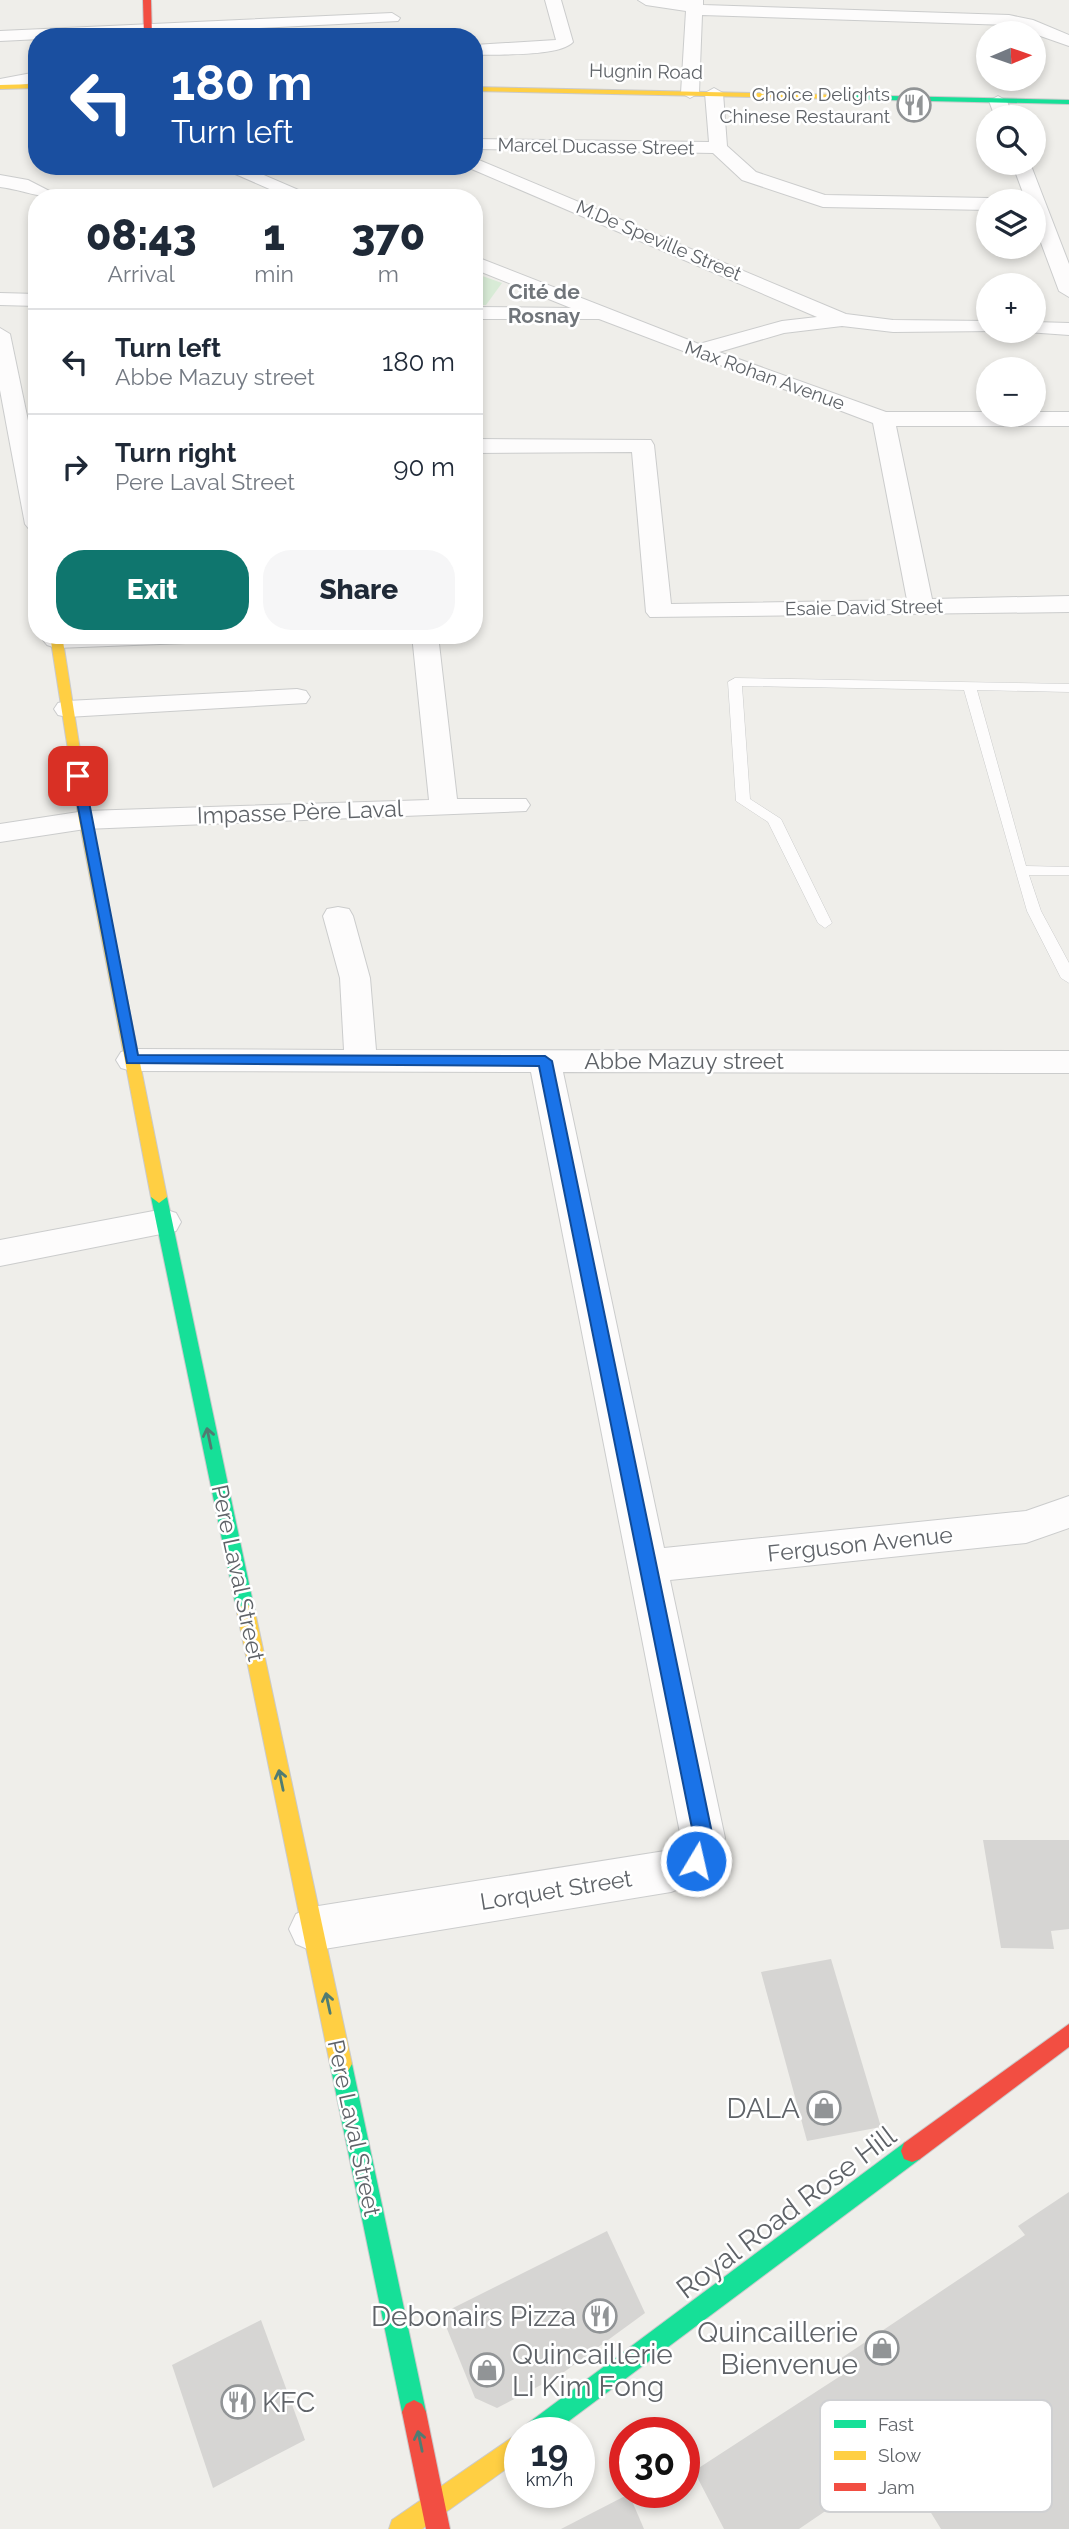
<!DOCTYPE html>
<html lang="en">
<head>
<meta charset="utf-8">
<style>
  body { margin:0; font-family:Raleway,sans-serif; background:#f6f6f7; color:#1f2937; height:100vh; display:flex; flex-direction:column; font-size:26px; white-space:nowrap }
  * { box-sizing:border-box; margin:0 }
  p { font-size:23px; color:#747a83 }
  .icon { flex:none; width:38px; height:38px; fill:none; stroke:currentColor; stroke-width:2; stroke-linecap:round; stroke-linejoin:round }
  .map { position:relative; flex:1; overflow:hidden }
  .panel { position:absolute; left:28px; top:189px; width:455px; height:455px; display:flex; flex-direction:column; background:#fff; border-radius:28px; box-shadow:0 4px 10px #0003 }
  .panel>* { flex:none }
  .top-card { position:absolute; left:28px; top:28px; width:455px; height:147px; border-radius:28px; box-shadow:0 4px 10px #0003; background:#1a4fa0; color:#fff; overflow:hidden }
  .needle { width:46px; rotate:88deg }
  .fabs { position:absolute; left:976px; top:21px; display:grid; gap:14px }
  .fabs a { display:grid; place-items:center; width:70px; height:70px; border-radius:50%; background:#fff; box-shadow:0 4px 10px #0003; font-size:35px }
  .speed { position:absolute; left:504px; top:2417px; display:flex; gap:14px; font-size:35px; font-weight:700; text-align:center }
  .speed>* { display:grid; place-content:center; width:91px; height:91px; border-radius:50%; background:#fff; box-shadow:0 4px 10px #0003; line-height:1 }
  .speed small { font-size:18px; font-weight:400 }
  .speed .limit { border:10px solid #d22; background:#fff; color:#111 }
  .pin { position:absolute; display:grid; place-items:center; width:60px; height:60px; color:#fff; margin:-30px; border-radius:14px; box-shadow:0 4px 10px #0006 }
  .me { position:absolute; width:77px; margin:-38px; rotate:9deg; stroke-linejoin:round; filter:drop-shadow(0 0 5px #0008) }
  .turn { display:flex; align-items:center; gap:24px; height:147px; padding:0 28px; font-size:32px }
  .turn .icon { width:91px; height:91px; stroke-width:2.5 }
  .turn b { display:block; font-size:49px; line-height:60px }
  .eta { display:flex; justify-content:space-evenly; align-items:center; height:119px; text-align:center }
  .eta b { font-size:42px; font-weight:800; line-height:49px }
  .cta { display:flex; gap:14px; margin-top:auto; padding:14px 28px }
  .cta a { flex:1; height:80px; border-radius:28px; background:#0f766e; color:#fff; font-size:28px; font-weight:800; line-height:80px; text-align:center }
  .cta a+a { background:#f6f6f7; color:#1f2937 }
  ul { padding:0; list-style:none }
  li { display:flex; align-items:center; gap:21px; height:105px; padding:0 28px; border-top:2px solid #e0e1e3 }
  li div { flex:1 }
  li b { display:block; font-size:26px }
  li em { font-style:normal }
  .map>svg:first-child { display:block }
  .green { fill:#d8ebd6 }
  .building { fill:#d6d5d3 }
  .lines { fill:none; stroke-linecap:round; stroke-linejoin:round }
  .lane-casing { stroke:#cbcccc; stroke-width:1 }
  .street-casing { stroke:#cbcccc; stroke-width:2 }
  .fast-casing { stroke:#cacacb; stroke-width:2 }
  .slow-casing { stroke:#cacacb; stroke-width:2 }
  .jam-casing { stroke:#cacacb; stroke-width:2 }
  .lane { fill:#fdfcfc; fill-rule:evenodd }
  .street { fill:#fdfcfc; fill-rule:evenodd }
  .fast { fill:#16e098; fill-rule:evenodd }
  .slow { fill:#ffcf43; fill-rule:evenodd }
  .jam { fill:#f24e42; fill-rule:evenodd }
  .oneway { stroke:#507c72 }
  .route { fill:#1a73e8; stroke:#114b97; stroke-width:2 }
  .labels { text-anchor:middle; stroke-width:5; stroke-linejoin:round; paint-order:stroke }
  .far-street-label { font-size:19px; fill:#5f6368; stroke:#fff }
  .far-poi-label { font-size:19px; fill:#5f6368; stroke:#fff; text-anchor:end }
  .far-neighbourhood-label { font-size:21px; font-weight:bold; fill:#70757a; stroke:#fff }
  .street-label { font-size:23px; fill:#5f6368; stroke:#fff }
  .near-poi-label { font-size:28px; fill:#5f6368; stroke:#fff; text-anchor:end }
  .near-street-label { font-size:28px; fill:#5f6368; stroke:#fff }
  .key { fill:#fff; stroke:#cfd0d2; stroke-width:2 }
  .key-label { font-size:19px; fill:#5f6368 }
</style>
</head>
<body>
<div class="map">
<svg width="1069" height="2529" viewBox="0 0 1069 2529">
  <rect width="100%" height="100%" fill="#efeeea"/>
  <!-- green -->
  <path class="green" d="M474 273 502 283 486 305H474Z"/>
  <!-- building -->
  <g class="building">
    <path d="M983 1840H1069V1929L1051 1931 1054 1949 1001 1948Z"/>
    <path d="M831 1959 881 2127 807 2141 761 1972Z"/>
    <path d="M1069 2192V2529H941L899 2461 799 2529H724L694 2471 845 2373 837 2361 1025 2235 1018 2226Z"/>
    <path d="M607 2231 645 2313 560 2375 497 2408 475 2398 441 2314Z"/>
    <path d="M261 2320 305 2440 213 2488 172 2365Z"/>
    <path d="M629 2494 644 2529H561Z"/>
  </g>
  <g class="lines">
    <defs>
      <path id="lane" d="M735 678 1069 684V692L977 690 1026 866 1069 867V875H1029L1041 911 1069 963V983L1061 978 1027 911 964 690 742 686 750 799 781 819 832 923 825 928 818 923 768 822 736 801 728 682Z"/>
      <g id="street">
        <path d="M545 0H561L573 42C559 57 497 54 474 55V45L556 40Z"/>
        <path d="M638 0H703V5L1009 15 1033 20 1069 35V46L1009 25 702 15 699 93 690 98 681 93 686 11 646 5Z"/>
        <path d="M392 13 400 18 398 21 0 41V31Z"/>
        <path d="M37 72V82L0 89V79Z"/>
        <path d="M714 88 723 93 727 146 756 172 825 195 989 198 997 201H989V210L823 207 742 180 713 153 474 149V139L709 142 705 93Z"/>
        <path d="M998 96 1007 101 1013 117H995L989 101Z"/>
        <path d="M474 158 846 314 893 320 989 321V331H996L893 332 842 326 784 333 719 352 886 412H1069V426H896L932 599 1069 596V612L650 617 646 612 632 452 474 453V439L651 440 654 445 671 604 907 600 873 423 599 319H474V307L571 308 474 269V256L699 344 782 321 817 317 467 167 474 166Z"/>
        <path d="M1012 163H1030L1069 264V297L1059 291 1034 224V201H1026Z"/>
        <path d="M217 166H243L317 198H290Z"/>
        <path d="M0 175 28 180 63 198C39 198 23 190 0 187Z"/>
        <path d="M0 293 37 294V306L0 305Z"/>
        <path d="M1034 322 1069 323V335L1027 332 1034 331Z"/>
        <path d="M0 328 10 334 37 464V531L29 529 25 524 0 390Z"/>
        <path d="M46 635H199L195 640 186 643 56 648 47 645 43 640Z"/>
        <path d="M412 635H438L457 799H526L530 805 526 811 85 829 0 842V824L85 811 429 800Z"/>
        <path d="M297 689 306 691 310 697 306 703 67 717 58 715 54 709 58 703 67 701Z"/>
        <path d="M338 907 349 909 353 916 370 978 376 1050 1069 1051V1073L563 1072 664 1548 1026 1511 1069 1496V1528L1026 1543 670 1580 725 1838 712 1876 671 1892 312 1951 296 1944 289 1929 296 1914 312 1907 671 1850 678 1847 681 1838 531 1072 132 1071 121 1068 116 1060 121 1052 132 1049 344 1050 340 978 323 916 327 909Z"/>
        <path d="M164 1209 176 1213 181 1222 176 1231 0 1266V1240Z"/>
      </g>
      <g id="fast">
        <path d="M845 95 1069 100V104L842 99Z"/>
        <path d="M159 1191 167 1197 255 1612 252 1617 246 1620 240 1617 237 1612 151 1197Z"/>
        <path d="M341 2053 348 2057 352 2064 426 2412 422 2420 414 2424 406 2420 402 2412 330 2064 334 2057Z"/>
        <path d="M912 2140 920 2143 923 2151 920 2159 554 2432H523L527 2424 904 2143Z"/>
      </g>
      <g id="slow">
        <path d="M37 84V88L0 89V85Z"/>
        <path d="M474 87 845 95 849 97 845 99 474 91Z"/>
        <path d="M50 635H62L91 820 167 1197 159 1203 151 1197 79 820Z"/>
        <path d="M246 1604 252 1607 255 1612 352 2064 348 2071 341 2075 334 2071 330 2064 237 1612 240 1607Z"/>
        <path d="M520 2432V2459L422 2529H389L392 2520Z"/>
      </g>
      <g id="jam">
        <path d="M143 0H151L152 37H144Z"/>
        <path d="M1069 2024V2047L920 2159 912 2162 904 2159 901 2151 904 2143Z"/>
        <path d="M414 2400 422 2404 426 2412 450 2529H426L402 2412 406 2404Z"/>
      </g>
    </defs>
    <!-- lane casing -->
    <use href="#lane" class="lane-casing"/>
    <!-- street casing -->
    <use href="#street" class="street-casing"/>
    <!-- fast casing -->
    <use href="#fast" class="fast-casing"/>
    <!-- slow casing -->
    <use href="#slow" class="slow-casing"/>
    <!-- jam casing -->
    <use href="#jam" class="jam-casing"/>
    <!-- lane -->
    <use href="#lane" class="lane"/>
    <!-- street -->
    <use href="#street" class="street"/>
    <!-- fast -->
    <use href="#fast" class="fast"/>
    <!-- slow -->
    <use href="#slow" class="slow"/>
    <!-- jam -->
    <use href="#jam" class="jam"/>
  </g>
  <!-- one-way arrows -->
  <defs><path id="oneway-shaft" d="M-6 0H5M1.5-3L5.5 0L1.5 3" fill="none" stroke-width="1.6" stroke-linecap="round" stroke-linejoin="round" transform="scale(1.75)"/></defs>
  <g class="oneway">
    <use href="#oneway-shaft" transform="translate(209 1438) rotate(-102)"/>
    <use href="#oneway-shaft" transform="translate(281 1780) rotate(-102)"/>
    <use href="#oneway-shaft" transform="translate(328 2003) rotate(-102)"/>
    <use href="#oneway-shaft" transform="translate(420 2441) rotate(-102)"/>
  </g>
  <!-- route -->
  <path class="route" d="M78 772 84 776 138 1055 545 1056 552 1061 713 1838 703 1868 696 1871 689 1868 686 1861 694 1838 539 1066 127 1063 72 776Z"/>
  <!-- icons -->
  <defs>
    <symbol id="restaurant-ring" viewBox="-11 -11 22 22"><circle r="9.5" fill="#fff" stroke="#919496" stroke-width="1.5"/><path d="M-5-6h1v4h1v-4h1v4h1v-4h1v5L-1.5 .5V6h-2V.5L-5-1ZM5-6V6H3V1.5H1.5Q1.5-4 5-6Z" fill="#919496"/></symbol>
    <symbol id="shop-ring" viewBox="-11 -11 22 22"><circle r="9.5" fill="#fff" stroke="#919496" stroke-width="1.5"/><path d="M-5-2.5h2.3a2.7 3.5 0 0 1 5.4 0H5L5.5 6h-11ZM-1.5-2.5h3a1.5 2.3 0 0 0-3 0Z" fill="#919496"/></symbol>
  </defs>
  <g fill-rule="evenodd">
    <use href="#restaurant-ring" x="895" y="86" width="38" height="38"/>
    <use href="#shop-ring" x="805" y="2089" width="38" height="38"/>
    <use href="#restaurant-ring" x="581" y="2297" width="38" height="38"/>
    <use href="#shop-ring" x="863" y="2329" width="38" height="38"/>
    <use href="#shop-ring" x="468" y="2351" width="38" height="38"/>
    <use href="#restaurant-ring" x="219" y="2383" width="38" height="38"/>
  </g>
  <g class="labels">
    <!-- far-street labels -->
    <g class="far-street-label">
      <text transform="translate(646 71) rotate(1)" y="7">Hugnin Road</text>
      <text transform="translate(596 146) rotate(1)" y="7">Marcel Ducasse Street</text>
      <text transform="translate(659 240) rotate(23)" y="7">M.De Speville Street</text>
      <text transform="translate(765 375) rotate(20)" y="7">Max Rohan Avenue</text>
      <text transform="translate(864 607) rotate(-1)" y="7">Esaie David Street</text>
    </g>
    <!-- far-poi labels -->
    <g class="far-poi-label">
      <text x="890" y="101">Choice Delights<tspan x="890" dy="22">Chinese Restaurant</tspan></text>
    </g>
    <!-- far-neighbourhood labels -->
    <g class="far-neighbourhood-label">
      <text x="544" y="299">Cité de<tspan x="544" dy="24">Rosnay</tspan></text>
    </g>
    <!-- street labels -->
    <g class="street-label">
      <text transform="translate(300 812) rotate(-2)" y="8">Impasse Père Laval</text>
      <text x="684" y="1069">Abbe Mazuy street</text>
      <text transform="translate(860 1544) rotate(-6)" y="8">Ferguson Avenue</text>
      <text transform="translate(238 1573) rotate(78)" y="8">Pere Laval Street</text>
      <text transform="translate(556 1890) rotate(-9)" y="8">Lorquet Street</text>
      <text transform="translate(354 2128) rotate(78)" y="8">Pere Laval Street</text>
    </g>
    <!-- near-poi labels -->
    <g class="near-poi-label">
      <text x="800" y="2118">DALA</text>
      <text x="576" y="2326">Debonairs Pizza</text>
      <text x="858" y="2342">Quincaillerie<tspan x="858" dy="32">Bienvenue</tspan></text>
      <text x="512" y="2364" text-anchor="start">Quincaillerie<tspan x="512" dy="32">Li Kim Fong</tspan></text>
      <text x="262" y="2412" text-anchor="start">KFC</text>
    </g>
    <!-- near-street labels -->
    <g class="near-street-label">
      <text transform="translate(786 2212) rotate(-37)" y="10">Royal Road Rose Hill</text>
    </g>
  </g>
  <!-- legend -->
  <rect x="820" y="2400" width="232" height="112" rx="10" class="key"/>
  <rect x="834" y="2420" width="32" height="8" fill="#16e098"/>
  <rect x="834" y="2451" width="32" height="9" fill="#ffcf43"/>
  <rect x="834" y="2483" width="32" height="8" fill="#f24e42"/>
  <g class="key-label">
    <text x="878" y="2431">Fast</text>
    <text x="878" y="2462">Slow</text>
    <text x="878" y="2494">Jam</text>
  </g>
</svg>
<div class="fabs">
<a><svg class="needle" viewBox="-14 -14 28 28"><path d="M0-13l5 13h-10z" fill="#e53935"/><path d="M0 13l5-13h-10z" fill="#747a83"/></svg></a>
<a><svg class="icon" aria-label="search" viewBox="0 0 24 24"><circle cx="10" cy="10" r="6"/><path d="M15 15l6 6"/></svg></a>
<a><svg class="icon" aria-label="layers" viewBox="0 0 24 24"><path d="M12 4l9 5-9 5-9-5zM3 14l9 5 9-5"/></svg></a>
<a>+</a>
<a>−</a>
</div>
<div class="speed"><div>19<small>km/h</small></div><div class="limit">30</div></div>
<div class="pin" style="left:78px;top:776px;background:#d93025"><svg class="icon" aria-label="arrive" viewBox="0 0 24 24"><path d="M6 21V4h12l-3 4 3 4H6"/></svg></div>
<svg class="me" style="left:696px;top:1861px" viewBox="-20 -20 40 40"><circle r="17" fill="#1a73e8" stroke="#fff" stroke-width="3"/><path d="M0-11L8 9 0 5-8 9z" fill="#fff"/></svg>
<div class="top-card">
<div class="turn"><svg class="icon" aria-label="left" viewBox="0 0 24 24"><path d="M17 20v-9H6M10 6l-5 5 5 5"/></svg><div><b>180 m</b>Turn left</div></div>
</div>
<section class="panel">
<div class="eta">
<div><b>08:43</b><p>Arrival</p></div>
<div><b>1</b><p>min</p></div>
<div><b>370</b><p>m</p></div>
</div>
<ul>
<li><svg class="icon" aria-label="left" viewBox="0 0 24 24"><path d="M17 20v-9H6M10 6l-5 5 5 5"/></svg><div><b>Turn left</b><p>Abbe Mazuy street</p></div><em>180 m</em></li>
<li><svg class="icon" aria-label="right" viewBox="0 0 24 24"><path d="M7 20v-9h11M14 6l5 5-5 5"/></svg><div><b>Turn right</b><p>Pere Laval Street</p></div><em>90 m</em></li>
</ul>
<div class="cta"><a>Exit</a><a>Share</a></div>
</section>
</div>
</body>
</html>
